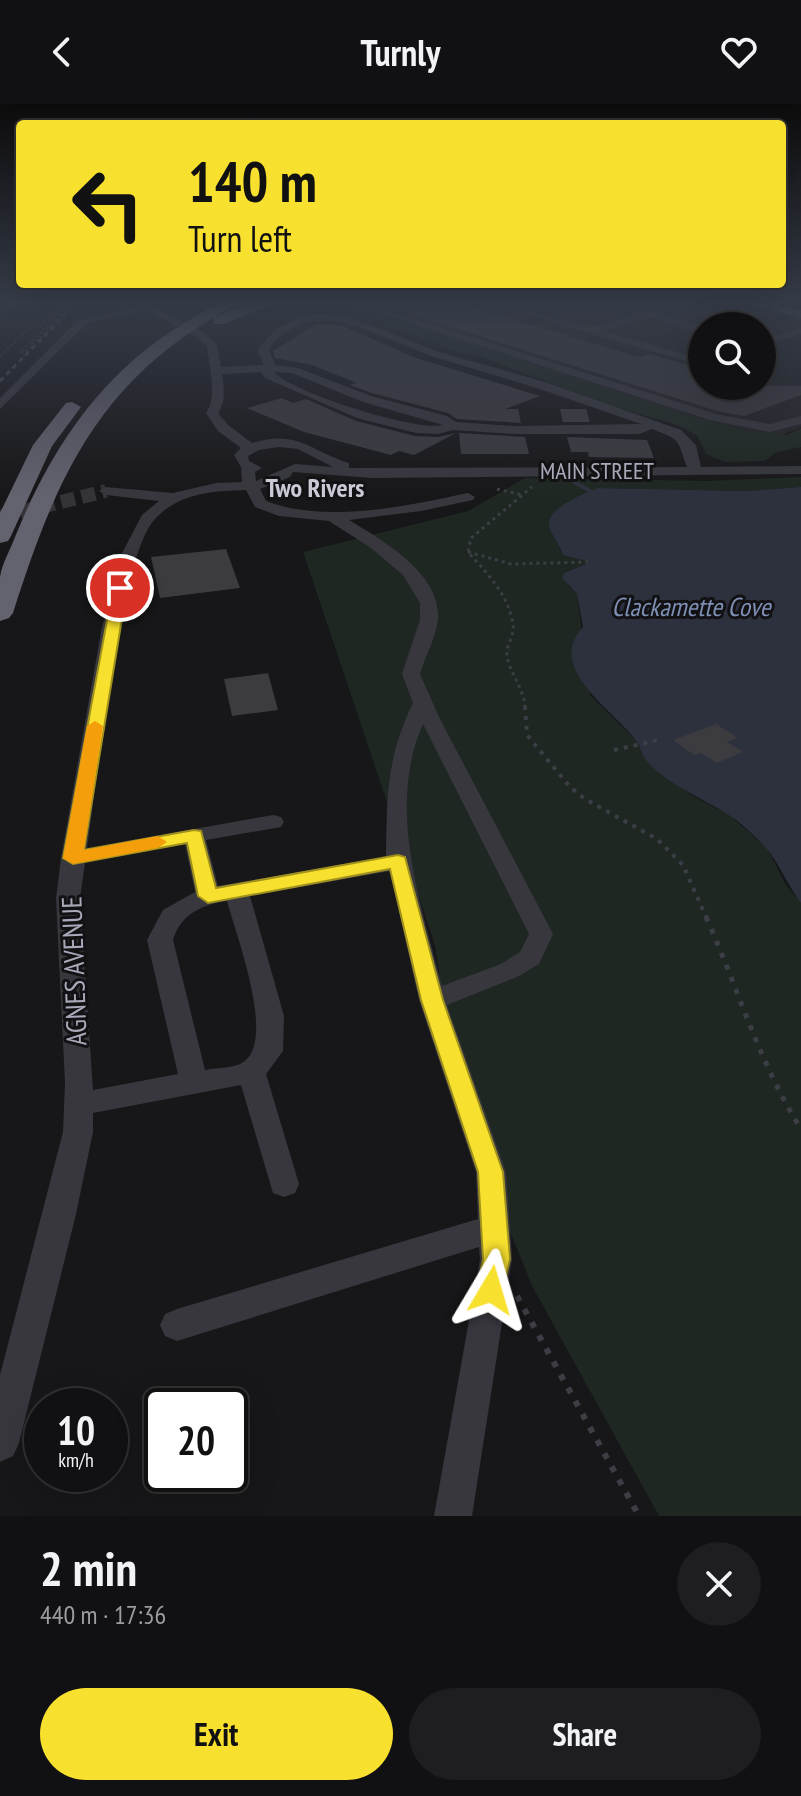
<!DOCTYPE html>
<html lang="en">
<head>
<meta charset="utf-8">
<style>
  body { margin:0; font-family:"PT Sans Narrow",sans-serif; background:#1e1e20; color:#f1f3f6; height:100vh; display:flex; flex-direction:column; font-size:30px; white-space:nowrap }
  * { box-sizing:border-box; margin:0 }
  p { font-size:26px; color:#9c9d9f }
  .icon { flex:none; width:44px; height:44px; fill:none; stroke:currentColor; stroke-width:2; stroke-linecap:round; stroke-linejoin:round }
  .map { position:relative; height:1412px; overflow:hidden }
  .drawer { display:flex; flex-direction:column; background:#111012; flex:1 }
  .drawer>* { flex:none }
  .top-card { position:absolute; left:16px; top:16px; width:770px; height:168px; border-radius:8px; box-shadow:0 8px 32px #0002,0 0 0 2px #303032; background:#f8e12e; color:#111; overflow:hidden }
  .fabs { position:absolute; left:688px; top:208px; display:grid; gap:16px }
  .fabs a { display:grid; place-items:center; width:88px; height:88px; border-radius:50%; background:#111012; box-shadow:0 8px 32px #0002,0 0 0 2px #303032; font-size:40px }
  .speed { position:absolute; left:24px; top:1284px; display:flex; gap:16px; font-size:40px; font-weight:700; text-align:center }
  .speed>* { display:grid; place-content:center; width:104px; height:104px; border-radius:50%; background:#111012; box-shadow:0 8px 32px #0002,0 0 0 2px #303032; line-height:1 }
  .speed small { font-size:20px; font-weight:400 }
  .speed .limit { border:4px solid #111; border-radius:12px; background:#fff; color:#111 }
  .pin { position:absolute; display:grid; place-items:center; width:68px; height:68px; color:#fff; margin:-34px; border:4px solid #fff; border-radius:50%; box-shadow:0 2px 8px #0007 }
  .me { position:absolute; width:88px; margin:-44px; rotate:7deg; stroke-linejoin:round; filter:drop-shadow(0 0 6px #0008) }
  .turn { display:flex; align-items:center; gap:28px; height:168px; padding:0 40px; font-size:36px }
  .turn .icon { width:104px; height:104px; stroke-width:2.5 }
  .turn b { display:block; font-size:56px; line-height:68px }
  .round { display:grid; place-items:center; flex:none; width:84px; height:84px; border-radius:42px; background:#1e1e20 }
  .summary { display:flex; align-items:center; justify-content:space-between; height:136px; padding:0 40px }
  h1 { font-size:48px; font-weight:700; line-height:60px }
  .primary-button { display:flex; gap:16px; margin-top:auto; padding:16px 40px }
  .primary-button a { flex:1; height:92px; border-radius:48px; background:#f8e12e; color:#111; font-size:32px; font-weight:700; line-height:92px; text-align:center }
  .primary-button a+a { background:#1e1e20; color:#f1f3f6 }
  header { display:flex; justify-content:space-between; align-items:center; height:104px; padding:0 40px; background:#111012; font-size:36px; font-weight:700 }
  .map>svg:first-child { display:block }
  .built { fill:#232225; fill-rule:evenodd }
  .green { fill:#1e2721 }
  .water { fill:#2c313d }
  .lines { fill:none; stroke-linecap:round; stroke-linejoin:round }
  .stream { stroke:#2c313d; stroke-width:4 }
  .building { fill:#3c3b40 }
  .minor-tunnel { stroke:#343338; stroke-width:14; stroke-dasharray:14 7; stroke-linecap:butt }
  .path-far4 { stroke:#3d3e45; stroke-width:2; stroke-dasharray:2 3; stroke-linecap:butt }
  .path-far3 { stroke:#3d3e45; stroke-width:3; stroke-dasharray:3 4; stroke-linecap:butt }
  .path-far2 { stroke:#3d3e45; stroke-width:4; stroke-dasharray:4 6; stroke-linecap:butt }
  .path-far1 { stroke:#3d3e45; stroke-width:5; stroke-dasharray:5 8; stroke-linecap:butt }
  .path { stroke:#3d3e45; stroke-width:6; stroke-dasharray:6 9; stroke-linecap:butt }
  .minor { fill:#38373e; fill-rule:evenodd }
  .major { fill:#53535d; fill-rule:evenodd }
  .highway { fill:#63636f; fill-rule:evenodd }
  .rail { stroke:#4a4a53; stroke-width:3; stroke-dasharray:5 4; stroke-linecap:butt }
  .route { fill:#f8e12e; stroke:#a1921e; stroke-width:2 }
  .slow { fill:#f59e0b }
  .labels { text-anchor:middle; stroke-width:6; stroke-linejoin:round; paint-order:stroke }
  .far-street-label { font-size:24px; fill:#a8a9b9; stroke:#121113 }
  .far-quarter-label { font-size:26px; font-weight:bold; fill:#c9cad5; stroke:#121113 }
  .far-water-label { font-size:26px; font-style:italic; fill:#7e8fb5; stroke:#121113 }
  .street-label { font-size:28px; fill:#a8a9b9; stroke:#121113 }
</style>
</head>
<body>
<header><svg class="icon" aria-label="back" viewBox="0 0 24 24"><path d="M15 5l-7 7 7 7"/></svg>Turnly<svg class="icon" aria-label="heart" viewBox="0 0 24 24"><path d="M12 20l-8-8c-3-5 5-10 8-4 3-6 11-1 8 4z"/></svg></header>
<div class="map">
<svg width="801" height="1412" viewBox="0 0 801 1412">
  <rect width="100%" height="100%" fill="#171618"/>
  <!-- built -->
  <path class="built" d="M724 195 801 214V323L759 340 324 196ZM702 222H762V282H702Z"/>
  <!-- green -->
  <g class="green">
    <path d="M360 209 381 211 682 309 744 326 787 331 801 324V343L777 348 764 357 725 358 706 350 697 331 674 320 611 302 474 250 459 249Z"/>
    <path d="M801 373V383L746 387 598 384 549 422 563 451 590 458 564 469 568 482 577 490 590 591 638 638 644 654 691 691 729 711 767 744 786 781 801 799V1412H659L532 1182 435 942 443 895 435 841 303 448 468 407 525 374 708 377Z"/>
  </g>
  <!-- water -->
  <path class="water" d="M801 383V799C788 782 777 755 764 742 754 731 740 718 727 710 700 693 666 680 645 655 641 650 641 643 637 638 618 609 543 565 583 523L577 490 562 474 564 469 590 458 563 451C560 442 551 430 549 422 546 404 585 389 598 384L746 387Z"/>
  <g class="lines">
    <!-- stream -->
    <path class="stream" d="M574 378 590 387"/>
  </g>
  <!-- building -->
  <g class="building">
    <path d="M362 195H446L638 253 649 250 702 265V282H801V291L744 312 717 307Z"/>
    <path d="M317 220 340 221 416 254 540 292 505 305H518L521 319 457 315 448 309 372 289 350 281 357 279 312 261 275 254 273 247Z"/>
    <path d="M282 294 293 299 306 295 356 317 415 332 438 333 456 329 414 351 399 347 391 351 304 328 247 304Z"/>
    <path d="M560 305H586L590 318H563Z"/>
    <path d="M459 329 525 333 529 350H461Z"/>
    <path d="M567 333 647 336 654 354 589 353 588 348H571Z"/>
    <path d="M226 445 240 484 160 494 151 453Z"/>
    <path d="M268 569 278 606 232 612 224 575Z"/>
    <path d="M716 620 738 634 727 638 743 648 717 659 701 649 694 651 673 636Z"/>
  </g>
  <g class="lines">
    <!-- minor-tunnel -->
    <path class="minor-tunnel" d="M0 413 106 387"/>
    <!-- path-far4 -->
    <g class="path-far4">
      <path d="M72 195 58 211 48 214H56L20 248H25L78 195"/>
      <path d="M31 208 45 195H67L57 205H60"/>
      <path d="M22 215H45L39 220 48 216"/>
      <path d="M0 252 40 215"/>
    </g>
    <!-- path-far3 -->
    <g class="path-far3">
      <path d="M497 385 522 391"/>
      <path d="M468 448 511 460 590 458"/>
      <path d="M525 604C524 583 509 569 507 551 506 541 515 531 513 521 509 491 487 469 468 448L471 434 532 383"/>
    </g>
    <!-- path-far2 -->
    <g class="path-far2">
      <path d="M525 602 527 631 570 683 585 695 657 735 683 761 707 815"/>
      <path d="M614 646 659 636"/>
    </g>
    <!-- path-far1 -->
    <path class="path-far1" d="M706 813C738 884 759 959 801 1025"/>
    <!-- path -->
    <path class="path" d="M517 1192 639 1412"/>
    <!-- minor -->
    <g class="minor">
      <path d="M0 195 20 199 0 209V202L5 200 0 199Z"/>
      <path d="M134 195H144L149 201 205 229 217 241 221 263 264 261 257 246 275 226 299 214 318 210 349 213 439 248 545 278 681 326 696 341 701 363 801 362V370L372 374 293 368 290 373 260 385 266 397C325 420 407 402 468 389L475 393 473 396 421 407 349 416C382 436 441 469 438 515 436 534 425 552 420 570L439 613 553 830 539 860 519 872 447 901 506 1068 512 1155 472 1412H434L480 1155 479 1143 177 1237 165 1232 160 1221 165 1210 177 1205 478 1115 476 1068 419 896 390 767 250 792 284 912 283 947 266 970 299 1080 295 1089 284 1093 273 1089 241 981 93 1009V1028L76 1110 19 1339 13 1352 0 1358V1271L63 1028 65 979 56 794 61 754 102 523 120 453 142 411 159 397 106 391 99 387 106 383 173 389 216 379 242 378 241 363 234 351 241 344 218 327 206 309C218 292 209 262 207 242L197 233 146 207 111 213 85 221 0 305V294L77 217 139 202ZM311 217H334L360 223 431 252 537 284 641 320 514 322 456 318 447 312 371 292 298 264 275 261 269 246C278 230 293 222 311 217ZM261 268 265 274 357 314 416 329 438 330 453 326 514 330H639L652 325C682 336 677 336 687 363L349 364V359C310 347 298 325 252 339L228 321 218 309C226 299 224 283 222 270ZM274 268 292 269 363 298 443 321C415 328 289 287 274 268ZM279 343 298 345 333 363 295 360 256 377 255 368 262 364 249 357 248 352 259 346ZM246 386 255 403 279 412 329 417 371 444 403 471 420 499V516L402 570 413 599C386 655 387 692 386 753L218 782 206 736 281 723 284 718 281 713 273 711 87 744C97 680 118 455 155 415 179 389 213 387 246 386ZM423 620 529 830 520 848 501 860 442 882C421 800 386 703 423 620ZM185 740 195 788 163 806 147 836 178 970 93 986 80 794 85 759ZM227 797C235 828 278 939 242 959 233 964 215 964 205 966L173 836C181 810 201 801 227 797Z"/>
      <path d="M351 195 716 310 770 320 801 312V320L770 328 710 316 339 196Z"/>
      <path d="M473 195H488L591 224 639 210 591 195C611 195 634 209 653 206 673 204 689 195 709 195L661 210 703 222 702 228 650 213 602 227 702 255V262Z"/>
      <path d="M801 224V230L762 242V236Z"/>
    </g>
    <!-- major -->
    <path class="major" d="M731 195H753L801 206V214Z"/>
    <!-- highway -->
    <g class="highway">
      <path d="M226 195H243L215 213 262 195H282L224 220H214L213 214C94 284 53 383 13 509L9 514 0 517C0 503 0 487 0 473 2 460 10 446 15 433 43 364 81 300 138 252 165 229 196 212 226 195Z"/>
      <path d="M72 298 81 303 52 342 11 432 8 437 0 439V409L33 341 66 299Z"/>
    </g>
    <!-- rail -->
    <path class="rail" d="M0 277 81 195"/>
  </g>
  <!-- sky -->
  <linearGradient id="sky" x2="0" y2="1"><stop stop-color="#0d0c0d"/><stop offset="0.5" stop-color="#363c48"/><stop offset="1" stop-color="#363c48" stop-opacity="0"/></linearGradient>
  <rect width="801" height="393" fill="url(#sky)"/>
  <!-- route -->
  <path class="route" d="M120 480 127 484 84 746 194 726 201 727 216 784 398 751 405 753 443 896 503 1068 510 1155 501 1195 491 1199 481 1195 477 1186 483 1155 478 1068 421 896 390 765 208 799 198 792 187 739 73 760 63 754 113 484Z"/>
  <!-- slow -->
  <path class="slow" d="M95 617 103 622 84 746 158 732 167 738 158 744 73 760 63 754 87 622Z"/>
  <g class="labels">
    <!-- far-street labels -->
    <g class="far-street-label">
      <text x="597" y="375">MAIN STREET</text>
    </g>
    <!-- far-quarter labels -->
    <g class="far-quarter-label">
      <text x="315" y="393">Two Rivers</text>
    </g>
    <!-- far-water labels -->
    <g class="far-water-label">
      <text x="691" y="512">Clackamette Cove</text>
    </g>
    <!-- street labels -->
    <g class="street-label">
      <text transform="translate(74 867) rotate(-92)" y="10">AGNES AVENUE</text>
    </g>
  </g>
</svg>
<div class="fabs">
<a><svg class="icon" aria-label="search" viewBox="0 0 24 24"><circle cx="10" cy="10" r="6"/><path d="M15 15l6 6"/></svg></a>
</div>
<div class="speed"><div>10<small>km/h</small></div><div class="limit">20</div></div>
<div class="pin" style="left:120px;top:484px;background:#d93025"><svg class="icon" aria-label="arrive" viewBox="0 0 24 24"><path d="M6 21V4h12l-3 4 3 4H6"/></svg></div>
<svg class="me" style="left:491px;top:1186px" viewBox="-20 -20 40 40"><path d="M0-17L14 15 0 8-14 15z" fill="#f8e12e" stroke="#fff" stroke-width="4"/></svg>
<div class="top-card">
<div class="turn"><svg class="icon" aria-label="left" viewBox="0 0 24 24"><path d="M17 20v-9H6M10 6l-5 5 5 5"/></svg><div><b>140 m</b>Turn left</div></div>
</div>
</div>
<section class="drawer">
<div class="summary"><div><h1>2 min</h1><p>440 m · 17:36</p></div><a class="round"><svg class="icon" aria-label="close" viewBox="0 0 24 24"><path d="M6 6l12 12M18 6L6 18"/></svg></a></div>
<div class="primary-button"><a>Exit</a><a>Share</a></div>
</section>
</body>
</html>
